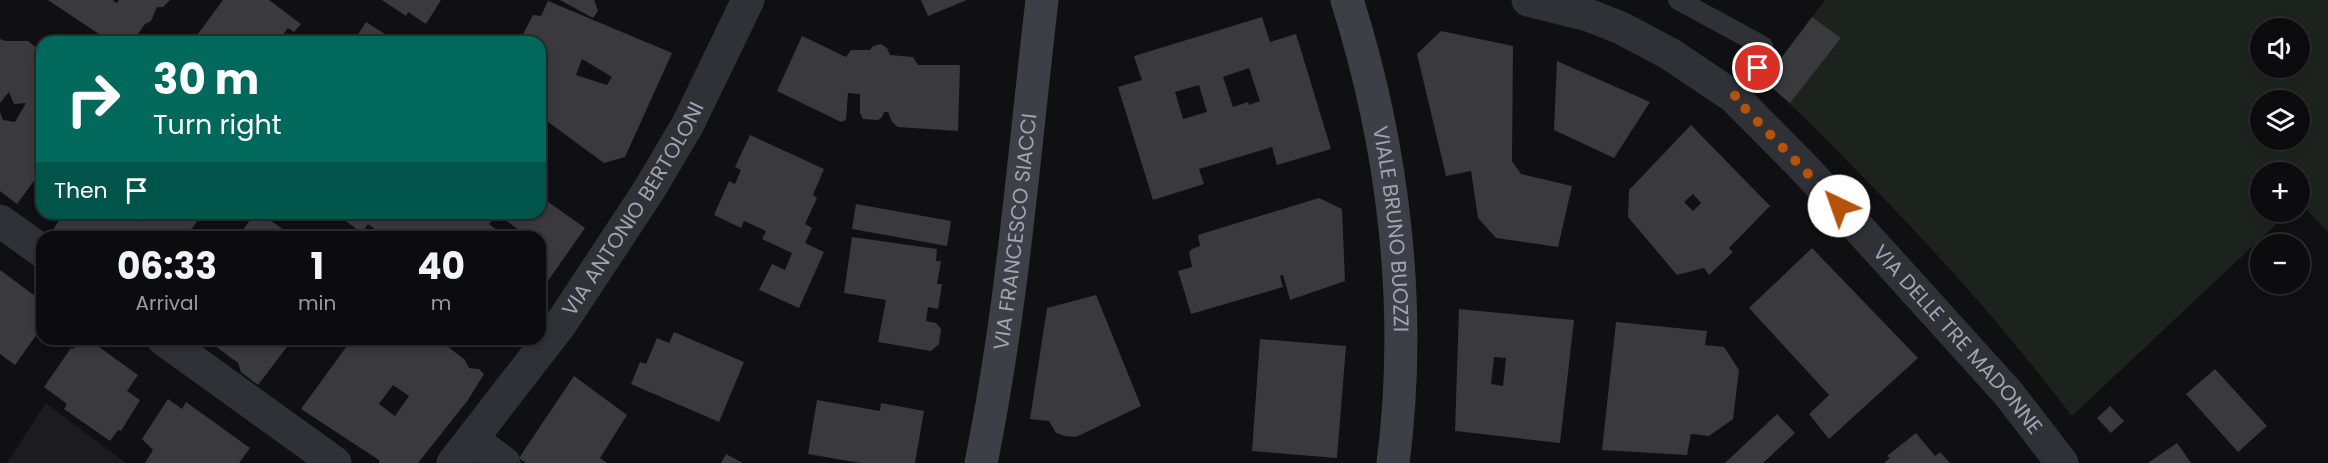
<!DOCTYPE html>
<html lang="en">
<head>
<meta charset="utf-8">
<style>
  body { margin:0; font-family:Poppins,sans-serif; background:#151416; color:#f1f3f6; height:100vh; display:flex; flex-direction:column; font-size:22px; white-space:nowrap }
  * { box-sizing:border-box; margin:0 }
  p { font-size:20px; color:#9a9b9d }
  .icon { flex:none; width:33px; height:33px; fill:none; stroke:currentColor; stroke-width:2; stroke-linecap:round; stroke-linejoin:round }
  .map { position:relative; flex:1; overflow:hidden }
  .details { position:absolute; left:36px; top:231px; width:510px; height:114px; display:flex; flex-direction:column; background:#0c0b0d; border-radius:18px; box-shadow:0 3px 9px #0003,0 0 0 2px #2c2b2e }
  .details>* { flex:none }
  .banner { position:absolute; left:36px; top:36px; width:510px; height:183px; border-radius:18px; box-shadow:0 3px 9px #0003,0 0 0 2px #2c2b2e; background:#00695c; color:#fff; overflow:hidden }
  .tools { position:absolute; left:2250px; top:18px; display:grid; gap:12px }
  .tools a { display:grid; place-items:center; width:60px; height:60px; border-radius:50%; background:#0c0b0d; box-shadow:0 3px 9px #0003,0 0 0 2px #2c2b2e; font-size:30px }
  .pin { position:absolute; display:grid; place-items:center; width:51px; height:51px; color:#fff; margin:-26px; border:3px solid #fff; border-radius:50%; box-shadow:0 2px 6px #0007 }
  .me { position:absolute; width:66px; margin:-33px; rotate:318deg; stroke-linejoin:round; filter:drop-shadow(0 0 4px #0008) }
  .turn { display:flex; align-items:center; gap:21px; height:126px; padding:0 18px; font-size:27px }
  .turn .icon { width:78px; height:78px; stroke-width:2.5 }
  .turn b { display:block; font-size:42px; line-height:51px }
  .then { display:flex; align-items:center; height:57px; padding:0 18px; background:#0003; gap:12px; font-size:22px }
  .eta { display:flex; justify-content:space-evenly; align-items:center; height:102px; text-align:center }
  .eta b { font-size:36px; font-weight:700; line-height:42px }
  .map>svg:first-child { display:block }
  .built { fill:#1c1b1e }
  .green { fill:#1c231d; fill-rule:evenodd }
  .building { fill:#3a393e; fill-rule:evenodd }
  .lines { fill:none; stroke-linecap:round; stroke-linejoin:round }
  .lane { stroke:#303136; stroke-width:20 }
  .street { stroke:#303136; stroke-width:33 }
  .secondary { stroke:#3e3f46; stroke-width:33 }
  .route { stroke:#b45309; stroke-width:10; stroke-dasharray:0 18 }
  .labels { text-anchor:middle; stroke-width:6; stroke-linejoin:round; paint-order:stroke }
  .street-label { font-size:21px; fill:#a0a3b2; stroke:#0b0a0c }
</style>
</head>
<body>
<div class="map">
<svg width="2328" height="463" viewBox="0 0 2328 463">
  <rect width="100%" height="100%" fill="#100f11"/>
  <!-- built -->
  <path class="built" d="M46 403 126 463H7Z"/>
  <!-- green -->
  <path class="green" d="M1825 0H2328V232L2300 203V172H2260V212H2289L2072 416C2007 331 1937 252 1862 176 1830 143 1799 111 1764 81ZM2260 28H2300V68H2260ZM2260 100H2300V140H2260Z"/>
  <!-- building -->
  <g class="building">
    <path d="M48 0H112L117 3 119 0H170L163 7H157L151 21 145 24 138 34V42H111Z"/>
    <path d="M223 0H269L301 24 294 32 288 28 278 42H192Z"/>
    <path d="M382 0H441L426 24 408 12 406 16Z"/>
    <path d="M560 0H594L598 11 593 18Z"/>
    <path d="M921 0H967L928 16Z"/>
    <path d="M548 1 672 53 625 157 604 163 540 116V42H519L533 15 541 16ZM582 59 612 77 607 85 576 75Z"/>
    <path d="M1262 17 1270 42 1296 34 1331 149 1277 165 1272 147 1199 169 1204 184 1153 200 1118 87 1142 80 1134 56ZM1249 68 1260 101 1249 105 1248 102 1233 107 1223 77ZM1199 85 1207 112 1183 119 1175 92Z"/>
    <path d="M1812 17 1841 38 1790 103 1764 81Z"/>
    <path d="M366 22 391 38 388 42H353Z"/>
    <path d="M1441 31 1513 46 1512 161 1521 174 1572 186 1558 247 1496 238 1478 218 1471 171 1446 176 1417 54Z"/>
    <path d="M802 36 846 57 851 50H870L873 46 881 44 887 48 890 55 913 57 918 65H960L958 131 898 127 892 122 888 112H884L882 117 878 120 863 119 860 113V94L848 93 846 120 841 122 777 91Z"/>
    <path d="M0 39 5 41H28L42 52V170L17 204 0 191V112L3 120 15 122 26 103 14 104 9 92 0 103Z"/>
    <path d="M1557 61 1650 102 1614 158 1554 130Z"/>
    <path d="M1691 125 1770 206 1729 248 1733 252 1709 275 1704 268 1677 275 1628 217 1629 190ZM1693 194 1701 203 1693 211 1684 202Z"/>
    <path d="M750 135 824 169 813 195 817 198 805 224 812 228 805 243 824 252 799 308 759 290 772 264 785 270 792 253 762 239 766 231 744 221 741 228 714 215 729 181 735 184 741 170 735 167Z"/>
    <path d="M540 196 585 228 540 292V237H519L523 233 497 214 489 224 506 237H385L368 224 362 233 335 213H540Z"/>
    <path d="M1319 198 1342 209 1345 281 1290 300 1283 275 1280 276 1283 287 1191 314 1178 271 1192 267 1189 252 1192 249 1200 246 1198 235Z"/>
    <path d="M856 204 951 221 947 246 852 229Z"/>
    <path d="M64 213H134L142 222 148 213H203L186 237H59L52 231Z"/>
    <path d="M255 213H260L294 237H238Z"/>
    <path d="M852 237 937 249 936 261H941L937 284H942L938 309 928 307 926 321 936 323 941 329 939 344 931 351 878 342 886 300 844 293Z"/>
    <path d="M1812 248 1918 358 1829 439 1809 414 1829 395 1749 308Z"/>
    <path d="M0 270 42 301V327L15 365 0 354Z"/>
    <path d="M1096 295 1141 406 1076 437 1065 436 1056 433 1049 421 1030 419 1047 308Z"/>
    <path d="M1459 309 1574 320 1560 443 1455 431ZM1494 357 1506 358 1503 386 1491 384Z"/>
    <path d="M1616 322 1707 331 1705 345 1724 347 1739 370 1733 419 1709 436 1691 434 1687 455 1602 450Z"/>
    <path d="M674 332 744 362 719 422 631 384 640 362 646 364 657 338 669 343Z"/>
    <path d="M81 339H88L138 375 127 391 140 400 121 431 118 430 110 441 64 409 67 404 44 387 71 348 73 349Z"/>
    <path d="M206 339H293L258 385 241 372 238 363Z"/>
    <path d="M352 339H438L465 360 469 368 479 369 484 374 468 400 418 463H379V460L301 409ZM393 385 409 396 395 416 379 404Z"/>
    <path d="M1260 339 1346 346 1337 458 1252 451Z"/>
    <path d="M2215 369 2267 426 2238 452 2186 394Z"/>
    <path d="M574 376 627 415 600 458 607 463H526L519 458Z"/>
    <path d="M168 399 182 409 186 402 250 448 239 463H145L153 450 142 439Z"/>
    <path d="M817 400 880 411 881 403 924 411 915 463H860L808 454Z"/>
    <path d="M2110 406 2124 421 2111 433 2097 418Z"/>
    <path d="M1777 414 1795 433 1763 463H1725Z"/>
    <path d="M1916 433 1935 456 1940 452 1950 463H1884L1890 458 1887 456Z"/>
    <path d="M2177 443 2191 463H2148Z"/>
    <path d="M726 454 743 463H721Z"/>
  </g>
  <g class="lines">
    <!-- lane -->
    <path class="lane" d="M1678 0 1763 46 1758 68 1734 97"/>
    <!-- street -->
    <g class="street">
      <path id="s1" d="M1528 0 1588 15 1621 28 1670 54 1734 97 1808 172 2008 393 2062 463"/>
      <path d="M0 221 42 251"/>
      <path d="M163 339 335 463"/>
      <path d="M472 439 504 463"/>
      <path id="s2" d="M453 463 560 325 649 190 688 124 748 0"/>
    </g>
    <!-- secondary -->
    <g class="secondary">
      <path id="s3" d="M1347 0C1394 148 1413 309 1393 463"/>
      <path id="s4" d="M981 463C1012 311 1024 154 1042 0"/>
    </g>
  </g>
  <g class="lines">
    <!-- route -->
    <path class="route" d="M1758 68 1734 97 1839 206"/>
  </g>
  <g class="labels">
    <!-- street labels -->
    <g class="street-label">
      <text dy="7" stroke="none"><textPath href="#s2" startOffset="312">VIA ANTONIO BERTOLONI</textPath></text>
      <text dy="7" stroke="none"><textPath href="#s3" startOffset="234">VIALE BRUNO BUOZZI</textPath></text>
      <text dy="7" stroke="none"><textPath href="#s4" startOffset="234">VIA FRANCESCO SIACCI</textPath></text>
      <text dy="7" stroke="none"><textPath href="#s1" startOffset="560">VIA DELLE TRE MADONNE</textPath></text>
    </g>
  </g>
</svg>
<div class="tools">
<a><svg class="icon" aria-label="sound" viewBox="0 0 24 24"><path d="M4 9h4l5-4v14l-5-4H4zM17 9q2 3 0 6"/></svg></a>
<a><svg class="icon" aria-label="layers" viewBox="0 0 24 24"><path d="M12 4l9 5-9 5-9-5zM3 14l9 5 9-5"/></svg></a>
<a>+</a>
<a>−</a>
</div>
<div class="pin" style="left:1758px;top:68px;background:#d93025"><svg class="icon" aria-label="arrive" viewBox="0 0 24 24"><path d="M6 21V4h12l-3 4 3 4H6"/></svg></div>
<svg class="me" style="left:1839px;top:206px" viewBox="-20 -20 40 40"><circle r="19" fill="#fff"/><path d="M0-13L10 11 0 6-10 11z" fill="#b45309"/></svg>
<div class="banner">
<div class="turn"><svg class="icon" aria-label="right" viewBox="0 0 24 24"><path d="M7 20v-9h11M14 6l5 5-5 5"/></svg><div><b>30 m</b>Turn right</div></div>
<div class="then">Then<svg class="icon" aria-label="arrive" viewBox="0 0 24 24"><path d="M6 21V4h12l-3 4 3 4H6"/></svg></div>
</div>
<section class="details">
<div class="eta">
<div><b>06:33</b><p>Arrival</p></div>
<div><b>1</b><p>min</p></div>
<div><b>40</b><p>m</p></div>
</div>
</section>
</div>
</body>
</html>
